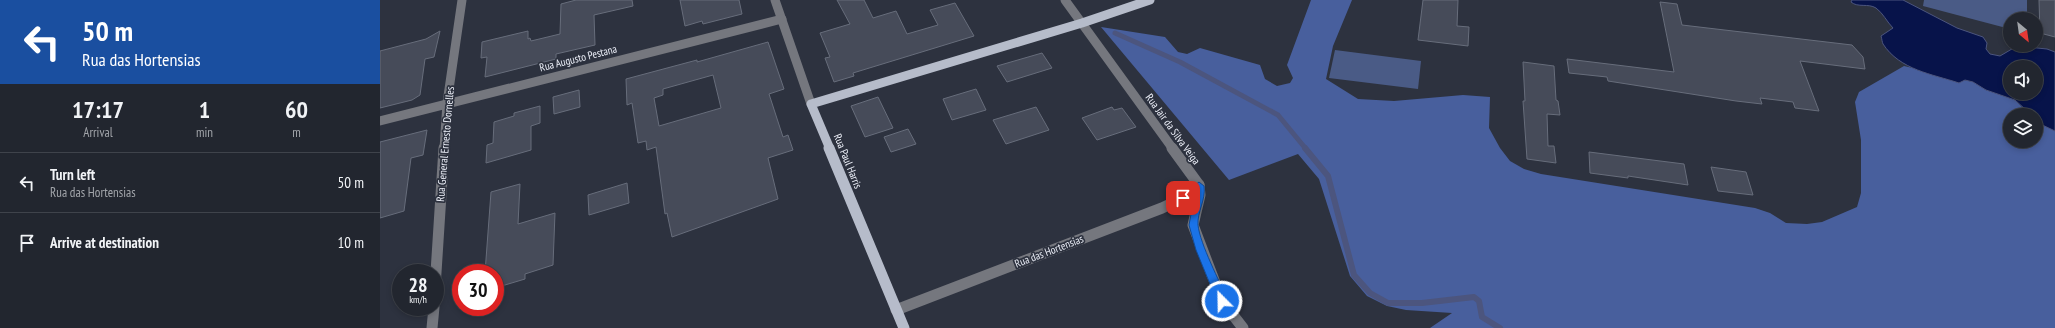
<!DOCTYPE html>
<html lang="en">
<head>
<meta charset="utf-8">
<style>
  body { margin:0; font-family:"PT Sans Narrow",sans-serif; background:#2e323b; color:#f1f3f6; height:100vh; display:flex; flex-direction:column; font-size:15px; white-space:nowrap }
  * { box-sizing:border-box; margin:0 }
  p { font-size:13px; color:#a2a5aa }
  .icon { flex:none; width:22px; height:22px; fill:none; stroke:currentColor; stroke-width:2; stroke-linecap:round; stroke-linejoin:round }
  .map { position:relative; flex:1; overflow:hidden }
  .drawer { display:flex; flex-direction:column; background:#22262f; width:380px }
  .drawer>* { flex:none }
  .top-card { background:#1a4fa0; color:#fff; overflow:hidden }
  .needle { width:26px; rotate:151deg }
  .buttons { position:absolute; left:1623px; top:12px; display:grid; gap:8px }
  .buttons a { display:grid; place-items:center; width:40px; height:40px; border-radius:50%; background:#22262f; box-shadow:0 2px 6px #0003,0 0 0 1px #3f434b; font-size:20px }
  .speed { position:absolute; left:12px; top:264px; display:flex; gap:8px; font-size:20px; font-weight:700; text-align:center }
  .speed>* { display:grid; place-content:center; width:52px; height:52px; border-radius:50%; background:#22262f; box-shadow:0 2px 6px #0003,0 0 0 1px #3f434b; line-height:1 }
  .speed small { font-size:10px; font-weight:400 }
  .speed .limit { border:6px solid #d22; background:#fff; color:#111 }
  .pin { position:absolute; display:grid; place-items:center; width:34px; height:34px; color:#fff; margin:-17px; border-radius:8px; box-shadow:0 2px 6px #0006 }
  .me { position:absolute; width:44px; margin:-22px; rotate:337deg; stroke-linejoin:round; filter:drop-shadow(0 0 3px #0008) }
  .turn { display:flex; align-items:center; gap:14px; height:84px; padding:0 16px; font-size:18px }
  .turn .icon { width:52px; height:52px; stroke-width:2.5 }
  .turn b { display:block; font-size:28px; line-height:34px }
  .eta { display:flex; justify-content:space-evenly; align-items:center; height:68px; text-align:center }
  .eta b { font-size:24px; font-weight:700; line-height:28px }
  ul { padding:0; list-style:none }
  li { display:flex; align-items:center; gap:12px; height:60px; padding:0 16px; border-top:1px solid #3f434b }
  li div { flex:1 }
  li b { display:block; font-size:15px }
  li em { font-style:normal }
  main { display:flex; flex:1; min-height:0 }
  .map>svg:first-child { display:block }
  .green { fill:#4a5b86 }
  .forest { fill:#485f9d }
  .water { fill:#07134a; stroke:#4c557e; fill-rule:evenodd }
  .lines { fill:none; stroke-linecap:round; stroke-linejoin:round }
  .stream-far1 { stroke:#4c557e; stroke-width:5 }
  .stream { stroke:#4c557e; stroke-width:6 }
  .building { fill:#464b59; stroke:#676d7b; fill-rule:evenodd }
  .minor-far1 { stroke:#75777e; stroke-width:9 }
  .minor { stroke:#75777e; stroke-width:11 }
  .major-far1 { stroke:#b6bcca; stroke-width:9 }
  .major { stroke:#b6bcca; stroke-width:11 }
  .route { fill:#1a73e8; stroke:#114b97 }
  .labels { text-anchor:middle; stroke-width:3.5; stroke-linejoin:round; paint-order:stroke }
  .street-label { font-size:11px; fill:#edf0f9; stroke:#2d323f }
</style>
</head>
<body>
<main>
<section class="drawer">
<div class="top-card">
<div class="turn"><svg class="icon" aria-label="left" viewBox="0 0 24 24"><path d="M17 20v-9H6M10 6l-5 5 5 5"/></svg><div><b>50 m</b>Rua das Hortensias</div></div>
</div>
<div class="eta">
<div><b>17:17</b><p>Arrival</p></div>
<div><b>1</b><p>min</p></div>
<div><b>60</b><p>m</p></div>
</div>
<ul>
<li><svg class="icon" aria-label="left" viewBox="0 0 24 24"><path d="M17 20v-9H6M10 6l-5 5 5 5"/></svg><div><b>Turn left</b><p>Rua das Hortensias</p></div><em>50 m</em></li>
<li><svg class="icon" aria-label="arrive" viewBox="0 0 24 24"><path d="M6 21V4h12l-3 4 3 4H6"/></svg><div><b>Arrive at destination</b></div><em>10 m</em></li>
</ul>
</section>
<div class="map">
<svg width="1675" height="328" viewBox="0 0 1675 328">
  <rect width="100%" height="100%" fill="#2d323f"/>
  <!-- green -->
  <g class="green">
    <path d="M1544 0H1647V19H1630V29L1543 6Z"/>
    <path d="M955 50 1041 61 1038 89 949 78Z"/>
  </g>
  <!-- forest -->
  <path class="forest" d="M931 0H972L953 46 946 79 978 99 1014 101 1083 95 1110 97 1109 128 1120 148 1130 161 1144 169 1161 174 1375 208 1390 213 1406 223 1427 224 1442 222 1477 207 1481 193V140L1475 102 1479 92 1524 66 1593 82 1606 90 1635 100 1646 111 1640 115H1630V141H1656V122L1675 131V328H1050L1072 313 1026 310 1007 306 987 296 970 276 939 179 918 154 849 180 721 27 785 37 798 52 807 54 820 48 880 65 885 79 897 86 910 83 913 78 907 65Z"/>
  <!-- water -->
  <path class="water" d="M1472 0H1523L1577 28 1603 37 1607 43 1606 49 1610 54 1620 56 1637 46 1667 49 1675 52V131L1656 122V115H1640L1646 110 1635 100 1606 90 1593 82 1585 80 1579 83C1552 74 1520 70 1503 44 1502 42 1502 39 1501 36L1513 28C1507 22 1503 13 1496 8 1488 3 1478 8 1471 2ZM1630 67H1656V93H1630Z"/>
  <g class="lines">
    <!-- stream-far1 -->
    <path class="stream-far1" d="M735 33 800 62 898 115 926 149"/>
    <!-- stream -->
    <path class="stream" d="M925 148 948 176 974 275 990 293 1008 303H1042L1094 297 1099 301 1102 317 1120 328"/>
  </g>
  <!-- building -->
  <g class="building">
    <path d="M196 0H252L253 6 214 15 215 45 176 54V59L105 77 107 57 101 58 102 42 148 31V39L150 38 151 41 180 34 181 4Z"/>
    <path d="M300 0H359L362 14 323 24 322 21 305 26Z"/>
    <path d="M457 0H484L493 18 516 11 527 34 558 25 550 10 575 3 594 36 473 73 474 76 454 82 445 58 450 57 440 33 470 24Z"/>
    <path d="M1043 0H1078L1077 26 1089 27 1088 46 1038 40Z"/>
    <path d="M1659 0H1675V37L1660 33Z"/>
    <path d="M1280 2 1297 4 1302 25 1472 45 1483 57 1485 69 1420 61 1439 111 1415 108 1413 102 1380 98 1382 104 1356 101 1228 81 1227 77 1189 73 1187 59 1294 72Z"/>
    <path d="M60 31 54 57 45 59 40 95 32 100 0 108V51L46 39Z"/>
    <path d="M388 42 404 89 389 94 403 137 408 135 413 150 388 158 398 199 292 237 287 213 285 214 276 147 267 150 266 141 258 143 252 103 247 105 246 79 317 60V62ZM333 75 341 108 279 126 274 98 283 95V89Z"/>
    <path d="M662 53 672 68 627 82 617 66Z"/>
    <path d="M1143 62 1174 66 1176 100 1178 101 1180 115 1167 114 1168 146H1174L1176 163 1147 159 1143 101H1145Z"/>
    <path d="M596 89 606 110 572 120 563 99Z"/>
    <path d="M199 90 200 107 174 114 173 97Z"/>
    <path d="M498 97 513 128 485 137 471 106Z"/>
    <path d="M160 106V123L151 126V150L106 163 107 145 113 143 114 122 134 116V113Z"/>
    <path d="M656 107 669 130 626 144 613 120Z"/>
    <path d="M732 107 734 110 742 108 756 127 717 140 702 118Z"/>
    <path d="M528 129 536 144 511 152 504 137Z"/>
    <path d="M47 130 43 155 31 158 24 211 0 218V142Z"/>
    <path d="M1209 152 1304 164 1308 185 1248 176V178L1210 173Z"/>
    <path d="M1331 167 1366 172 1373 195 1338 191Z"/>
    <path d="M247 183 249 203 209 215 208 195Z"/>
    <path d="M140 184 138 224 175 213 173 265 145 274V279L115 288V273H105L111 192Z"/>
  </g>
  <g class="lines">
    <!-- minor-far1 -->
    <g class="minor-far1">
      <path d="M395 0 431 104"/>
      <path d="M685 0 793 149"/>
      <path d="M0 121 402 19"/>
      <path d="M64 149 67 103 82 0"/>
    </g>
    <!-- minor -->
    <g class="minor">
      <path d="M792 148 819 185 820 195 813 225 842 301 863 328"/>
      <path d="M55 288 64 148"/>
      <path d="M516 310 782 208 803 198 819 185"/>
      <path d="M52 328 54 307"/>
    </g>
    <!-- major-far1 -->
    <path class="major-far1" d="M450 149 431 104 702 23 770 0"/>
    <!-- major -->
    <path class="major" d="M449 148 524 328"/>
  </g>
  <!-- route -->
  <path class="route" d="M819 182 824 186C826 200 817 212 818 225 820 244 840 282 848 301L842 305 837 301 816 250 809 225 815 193 803 201 799 198Z"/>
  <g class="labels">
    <!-- street labels -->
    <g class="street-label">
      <text transform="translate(198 58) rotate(-14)" y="4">Rua Augusto Pestana</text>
      <text transform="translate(793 129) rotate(54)" y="4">Rua Jair da Silva Veiga</text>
      <text transform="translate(65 144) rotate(-85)" y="4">Rua General Ernesto Dornelles</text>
      <text transform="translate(468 161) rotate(68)" y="4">Rua Paul Harris</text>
      <text transform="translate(669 251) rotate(-21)" y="4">Rua das Hortensias</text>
    </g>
  </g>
</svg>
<div class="buttons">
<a><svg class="needle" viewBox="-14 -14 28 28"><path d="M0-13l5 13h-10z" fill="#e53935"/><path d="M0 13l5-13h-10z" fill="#a2a5aa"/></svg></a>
<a><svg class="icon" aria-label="sound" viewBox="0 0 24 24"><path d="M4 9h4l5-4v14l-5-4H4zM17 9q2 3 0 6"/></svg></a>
<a><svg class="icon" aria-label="layers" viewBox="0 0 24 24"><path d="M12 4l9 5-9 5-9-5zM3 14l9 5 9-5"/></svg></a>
</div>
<div class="speed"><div>28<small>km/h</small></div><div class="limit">30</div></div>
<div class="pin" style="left:803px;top:198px;background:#d93025"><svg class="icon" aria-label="arrive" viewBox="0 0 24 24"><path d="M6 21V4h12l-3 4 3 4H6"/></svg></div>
<svg class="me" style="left:842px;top:301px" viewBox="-20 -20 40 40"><circle r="17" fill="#1a73e8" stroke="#fff" stroke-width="3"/><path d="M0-11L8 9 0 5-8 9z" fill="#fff"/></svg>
</div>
</main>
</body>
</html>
